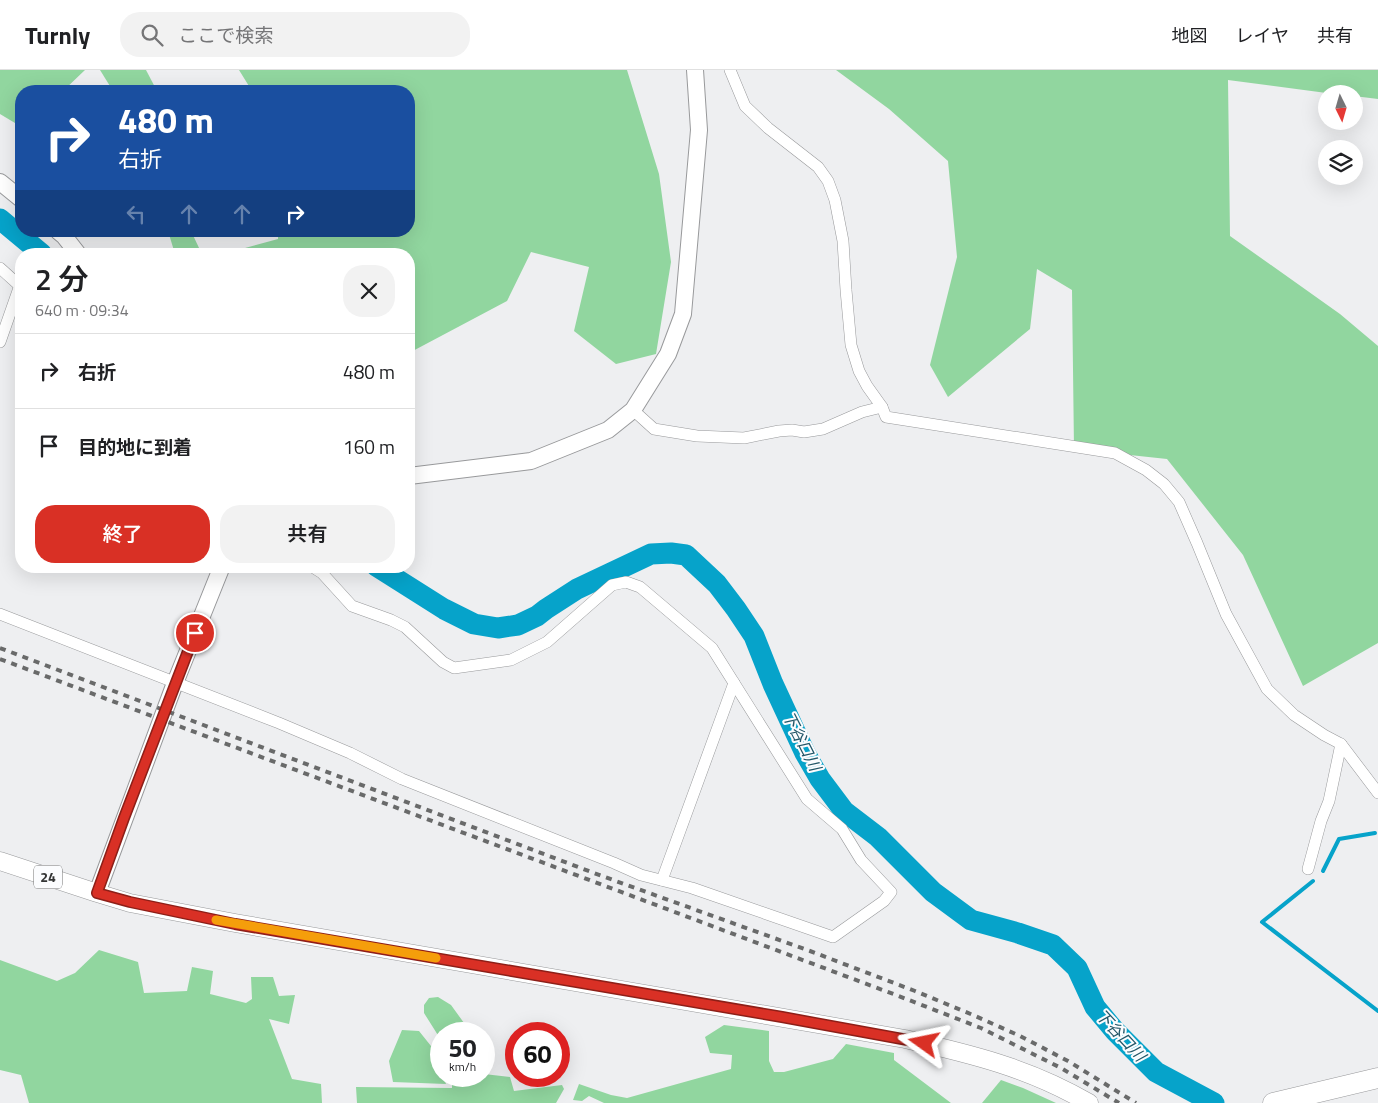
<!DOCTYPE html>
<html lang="ja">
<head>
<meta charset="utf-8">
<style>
  body { margin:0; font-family:"Titillium Web","Noto Sans JP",sans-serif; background:#f2f2f2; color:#202124; height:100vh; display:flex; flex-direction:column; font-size:19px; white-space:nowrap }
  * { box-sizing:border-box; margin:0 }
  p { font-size:16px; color:#757577 }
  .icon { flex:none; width:28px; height:28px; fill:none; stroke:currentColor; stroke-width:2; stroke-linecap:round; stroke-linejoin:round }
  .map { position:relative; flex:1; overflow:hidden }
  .panel { position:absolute; left:15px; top:178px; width:400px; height:325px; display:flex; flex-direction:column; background:#fff; border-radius:20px; box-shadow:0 5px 20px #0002 }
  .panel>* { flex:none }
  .banner { position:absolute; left:15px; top:15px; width:400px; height:152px; border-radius:20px; box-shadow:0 5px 20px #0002; background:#1a4fa0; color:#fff; overflow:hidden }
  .needle { width:32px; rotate:175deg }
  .tools { position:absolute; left:1318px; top:15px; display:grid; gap:10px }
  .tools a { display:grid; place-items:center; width:45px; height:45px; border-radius:50%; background:#fff; box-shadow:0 5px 20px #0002; font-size:25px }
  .speed { position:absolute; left:430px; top:952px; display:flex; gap:10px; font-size:25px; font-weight:700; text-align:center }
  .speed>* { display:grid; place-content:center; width:65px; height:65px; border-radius:50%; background:#fff; box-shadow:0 5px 20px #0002; line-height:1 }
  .speed small { font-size:12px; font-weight:400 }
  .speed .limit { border:8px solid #d22; background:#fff; color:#111 }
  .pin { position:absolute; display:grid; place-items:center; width:42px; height:42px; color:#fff; margin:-21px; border:2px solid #fff; border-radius:50%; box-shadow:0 1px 5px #0007 }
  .me { position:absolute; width:55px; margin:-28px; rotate:282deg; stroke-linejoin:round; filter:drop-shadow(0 0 4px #0008) }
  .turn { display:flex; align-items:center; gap:18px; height:105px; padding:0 20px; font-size:22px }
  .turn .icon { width:65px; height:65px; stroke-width:2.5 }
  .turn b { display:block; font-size:35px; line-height:42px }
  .lanes { display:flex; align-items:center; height:48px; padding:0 20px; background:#0003; justify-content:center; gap:25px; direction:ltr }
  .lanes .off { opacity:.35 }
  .round { display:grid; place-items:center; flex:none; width:52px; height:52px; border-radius:20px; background:#f2f2f2 }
  .head { display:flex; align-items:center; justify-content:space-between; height:85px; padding:0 20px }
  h1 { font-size:30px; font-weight:600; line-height:38px }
  .button { display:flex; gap:10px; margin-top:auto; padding:10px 20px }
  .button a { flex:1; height:58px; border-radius:20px; background:#d93025; color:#fff; font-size:20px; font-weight:600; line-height:58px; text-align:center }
  .button a+a { background:#f2f2f2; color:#202124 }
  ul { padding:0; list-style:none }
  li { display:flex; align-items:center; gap:15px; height:75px; padding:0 20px; border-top:1px solid #e0e0e0 }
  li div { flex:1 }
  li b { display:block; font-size:19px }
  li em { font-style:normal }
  header { display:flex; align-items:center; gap:30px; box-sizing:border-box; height:70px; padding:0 25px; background:#fff; border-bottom:1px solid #e0e0e0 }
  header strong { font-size:24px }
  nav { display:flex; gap:28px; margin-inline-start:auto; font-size:18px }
  .search { width:350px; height:45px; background:#f2f2f2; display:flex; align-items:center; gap:12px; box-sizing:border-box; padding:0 18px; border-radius:20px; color:#757577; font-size:19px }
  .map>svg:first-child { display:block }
  .green { fill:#91d69f }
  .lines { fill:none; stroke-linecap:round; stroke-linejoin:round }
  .stream { stroke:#06a3ca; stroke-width:4 }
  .river { stroke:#06a3ca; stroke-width:21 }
  .street-casing { stroke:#98999b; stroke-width:12 }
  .secondary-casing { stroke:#98999b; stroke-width:18 }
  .primary-casing { stroke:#98999b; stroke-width:19 }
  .highway-casing { stroke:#98999b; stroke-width:21 }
  .street { stroke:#fff; stroke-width:11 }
  .secondary { stroke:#fff; stroke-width:16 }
  .primary { stroke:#fff; stroke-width:18 }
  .highway { stroke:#fff; stroke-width:20 }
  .rail { stroke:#696a6a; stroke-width:4; stroke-dasharray:6 6; stroke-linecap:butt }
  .route-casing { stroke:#8d1f18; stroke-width:12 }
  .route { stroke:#d93025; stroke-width:9 }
  .slow { stroke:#f59e0b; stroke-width:9 }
  .labels { text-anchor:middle; stroke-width:4; stroke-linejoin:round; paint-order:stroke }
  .shield { fill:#fbfcfe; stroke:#707171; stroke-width:1 }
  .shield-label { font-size:14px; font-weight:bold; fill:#343535 }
  .water-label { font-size:16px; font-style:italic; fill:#235768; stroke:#fbfcfe }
</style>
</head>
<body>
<header>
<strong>Turnly</strong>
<div class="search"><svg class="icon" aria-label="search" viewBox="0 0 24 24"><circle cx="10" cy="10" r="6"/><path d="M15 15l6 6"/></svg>ここで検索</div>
<nav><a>地図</a><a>レイヤ</a><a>共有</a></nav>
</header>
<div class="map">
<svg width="1378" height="1033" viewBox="0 0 1378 1033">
  <rect width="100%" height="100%" fill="#eeeff1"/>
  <!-- green -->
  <g class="green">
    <path d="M0 0H85L63 21H21L20 56 0 44Z"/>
    <path d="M100 0H146L157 21H113Z"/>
    <path d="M239 0H627L659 104 671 192 656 284 616 294 574 261 589 197 531 182 507 231 409 283V184H175L168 161H191L200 180 223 184 278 169V161H409V21H252Z"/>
    <path d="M836 0H1378V29L1354 26V24H1334L1228 10 1230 166 1340 244 1378 276V573L1303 616 1243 485 1167 389 1074 379 1072 220 1037 199 1030 259 948 327 930 295 957 187 948 91 889 39Z"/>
    <path d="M99 880 138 892 144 923 187 921 192 897 213 901 210 924 246 933 252 929 251 907H273L279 926 295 925 289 954 269 949 292 1009 321 1014 322 1033H29L21 1005 0 1000V890L57 911 75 903Z"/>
    <path d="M438 927 451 935 472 964H441V970L424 943V935L429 928Z"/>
    <path d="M724 955 769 961V991L774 1002H784L833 989 846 974 894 983V990L951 1033H604L589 1026 582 1031 573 1030 579 1014 611 1025 627 1028 731 999 732 985 710 983 705 967Z"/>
    <path d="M402 960 419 961 431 976 441 1002V1006H443L446 1014 393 1012 389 991Z"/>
    <path d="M484 1004 510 1007 514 1021 562 1015 564 1019 556 1033H357L356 1017 452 1018V1006H484Z"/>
    <path d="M1001 1010 1023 1018 1056 1033H982Z"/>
  </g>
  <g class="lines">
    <!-- stream -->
    <g class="stream">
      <path d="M1323 801 1339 769 1375 763"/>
      <path d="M1313 811 1262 852 1378 941"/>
    </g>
    <!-- river -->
    <g class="river">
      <path d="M0 149 42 184"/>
      <path d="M376 496 444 539 474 554 498 558 518 555 537 546 546 539 577 519 651 484 671 483 686 485 717 514 736 539 754 566 773 614 805 683 820 709 844 741 878 767 933 822 971 850 1018 863 1053 875 1077 898 1095 937 1115 961 1156 1002 1214 1033"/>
    </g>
    <defs>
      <g id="street">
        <path d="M730 0 745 36 768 58 818 97 828 111 835 130 843 171 846 220 851 275 859 301 867 316 882 337 886 347 1115 383 1146 400 1164 414 1179 432 1197 473 1226 544 1267 619 1294 645 1324 665 1341 674 1378 723"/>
        <path d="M0 198 21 217"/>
        <path d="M0 272 20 215"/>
        <path d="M633 340 654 359 697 366 744 368 779 361 792 360 804 362 823 359 862 342 882 337"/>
        <path d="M0 544 279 653 350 683 402 709 614 793 641 805 692 818 833 867 884 831 891 822 861 790 842 759 807 729 712 578 640 517 626 512 612 515 547 572 511 590 454 598 443 592 405 557 391 550 352 536 322 503 311 496"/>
        <path d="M1308 799 1321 751 1329 731 1341 674"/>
        <path d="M662 810 734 613"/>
      </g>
      <g id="secondary">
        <path d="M0 112 21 129"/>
        <path d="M58 161 64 166 78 184"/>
        <path d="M409 406 531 391 608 360 633 340 668 284 683 244 699 60 695 0"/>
        <path d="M97 823 175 613 222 496"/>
      </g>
      <path id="primary" d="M0 791 97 823 130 833 235 853 905 969C971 984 1029 998 1089 1033"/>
      <path id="highway" d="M1273 1033 1378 1008"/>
    </defs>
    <!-- street casing -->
    <use href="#street" class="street-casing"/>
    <!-- secondary casing -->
    <use href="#secondary" class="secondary-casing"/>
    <!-- primary casing -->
    <use href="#primary" class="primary-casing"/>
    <!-- highway casing -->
    <use href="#highway" class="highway-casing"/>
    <!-- street -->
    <use href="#street" class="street"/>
    <!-- secondary -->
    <use href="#secondary" class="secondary"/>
    <!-- primary -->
    <use href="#primary" class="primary"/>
    <!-- highway -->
    <use href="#highway" class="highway"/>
    <!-- rail -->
    <g class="rail">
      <path d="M0 578 602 806 810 881 915 921 973 945 1020 966 1068 991 1136 1033"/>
      <path d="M0 589 896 925 981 958 1061 998 1119 1033"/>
    </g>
  </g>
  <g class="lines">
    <defs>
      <path id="route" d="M195 563 124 748 97 823 130 832 235 854 782 947 924 973"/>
    </defs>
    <!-- route casing -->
    <use href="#route" class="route-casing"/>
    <!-- route -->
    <use href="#route" class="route"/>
    <!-- slow -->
    <path class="slow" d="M216 850 436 888"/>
  </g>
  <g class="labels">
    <!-- shield labels -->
    <rect class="shield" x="34" y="795.5" width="28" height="23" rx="4"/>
    <g class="shield-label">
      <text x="48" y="812">24</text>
    </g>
    <!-- water labels -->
    <g class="water-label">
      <text transform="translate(802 671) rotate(63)" y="6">下谷口川</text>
      <text transform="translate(1121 965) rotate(47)" y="6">下谷口川</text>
    </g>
  </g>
</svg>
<div class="tools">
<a><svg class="needle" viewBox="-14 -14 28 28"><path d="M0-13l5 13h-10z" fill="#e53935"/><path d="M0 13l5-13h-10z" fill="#757577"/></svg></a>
<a><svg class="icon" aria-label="layers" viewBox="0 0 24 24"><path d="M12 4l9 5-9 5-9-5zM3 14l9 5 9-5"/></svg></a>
</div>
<div class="speed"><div>50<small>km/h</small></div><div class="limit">60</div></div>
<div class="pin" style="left:195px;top:563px;background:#d93025"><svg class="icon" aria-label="arrive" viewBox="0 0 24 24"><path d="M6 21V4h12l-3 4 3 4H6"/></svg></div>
<svg class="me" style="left:924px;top:973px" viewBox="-20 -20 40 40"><path d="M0-17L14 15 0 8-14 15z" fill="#d93025" stroke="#fff" stroke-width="4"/></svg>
<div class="banner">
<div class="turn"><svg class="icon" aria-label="right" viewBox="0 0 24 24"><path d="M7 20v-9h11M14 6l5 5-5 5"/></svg><div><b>480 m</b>右折</div></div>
<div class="lanes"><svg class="icon off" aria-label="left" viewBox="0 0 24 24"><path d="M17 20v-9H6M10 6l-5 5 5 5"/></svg><svg class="icon off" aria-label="ahead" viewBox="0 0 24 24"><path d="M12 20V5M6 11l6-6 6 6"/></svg><svg class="icon off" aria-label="ahead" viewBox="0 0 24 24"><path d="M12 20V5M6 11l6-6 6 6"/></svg><svg class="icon" aria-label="right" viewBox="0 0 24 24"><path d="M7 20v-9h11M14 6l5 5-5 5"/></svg></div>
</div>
<section class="panel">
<div class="head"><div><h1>2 分</h1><p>640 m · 09:34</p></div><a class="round"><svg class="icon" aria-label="close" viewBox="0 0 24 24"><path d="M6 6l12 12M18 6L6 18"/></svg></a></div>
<ul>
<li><svg class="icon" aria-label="right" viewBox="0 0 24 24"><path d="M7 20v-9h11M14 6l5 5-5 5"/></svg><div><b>右折</b></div><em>480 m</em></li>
<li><svg class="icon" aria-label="arrive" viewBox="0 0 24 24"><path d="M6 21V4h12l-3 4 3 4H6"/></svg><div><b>目的地に到着</b></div><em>160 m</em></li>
</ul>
<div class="button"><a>終了</a><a>共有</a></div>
</section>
</div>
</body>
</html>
